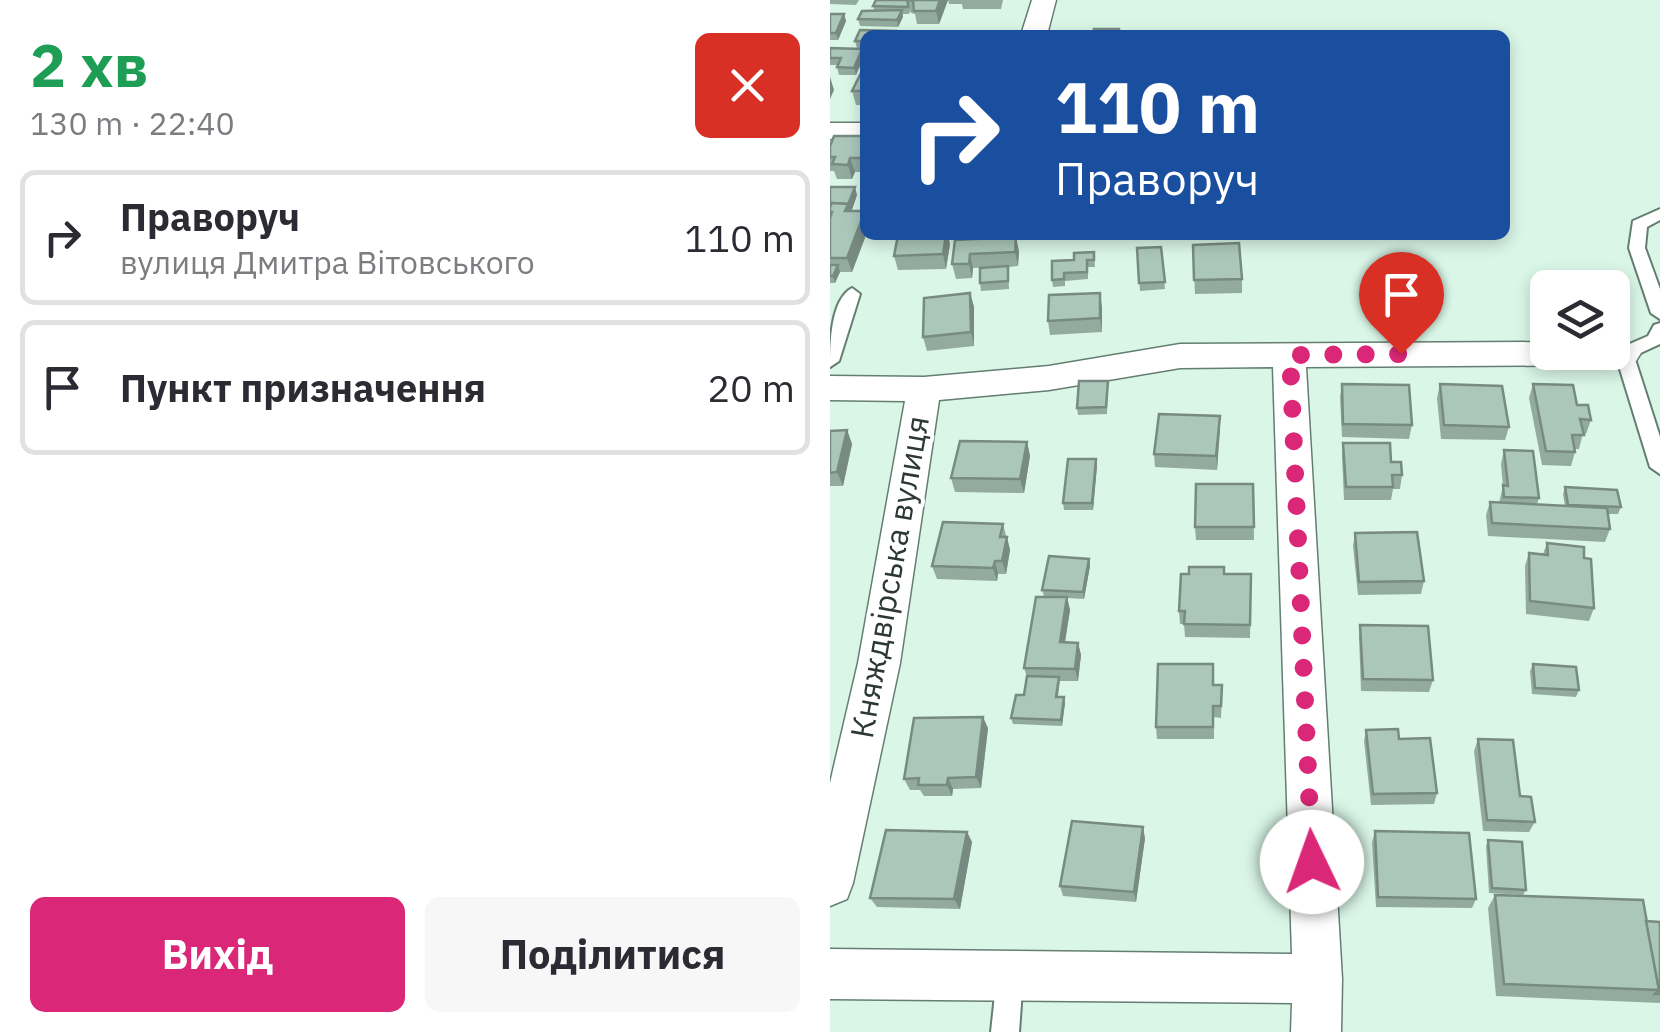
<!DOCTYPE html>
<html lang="uk">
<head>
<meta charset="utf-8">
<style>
  body { margin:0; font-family:"IBM Plex Sans",sans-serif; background:#f7f7f7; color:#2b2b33; height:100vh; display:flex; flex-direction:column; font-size:38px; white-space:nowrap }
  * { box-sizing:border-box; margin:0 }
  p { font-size:32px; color:#7c7c81 }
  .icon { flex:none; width:55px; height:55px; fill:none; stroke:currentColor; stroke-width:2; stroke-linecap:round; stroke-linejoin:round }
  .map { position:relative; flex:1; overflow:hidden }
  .panel { display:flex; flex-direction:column; background:#fff; width:830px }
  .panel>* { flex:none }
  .banner { position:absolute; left:30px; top:30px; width:650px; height:210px; border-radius:15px; box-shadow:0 5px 15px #0003; background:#1a4fa0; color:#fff; overflow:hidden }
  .fabs { position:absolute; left:700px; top:270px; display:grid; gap:20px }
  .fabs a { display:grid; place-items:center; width:100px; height:100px; border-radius:15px; background:#fff; box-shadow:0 5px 15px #0003; font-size:50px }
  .pin { position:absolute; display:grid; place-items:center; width:85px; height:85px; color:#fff; margin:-102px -42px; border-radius:50% 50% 50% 0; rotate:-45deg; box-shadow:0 0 10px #0007 }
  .pin .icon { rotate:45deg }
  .me { position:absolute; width:110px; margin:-55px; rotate:357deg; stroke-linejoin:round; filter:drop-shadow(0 0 8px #0008) }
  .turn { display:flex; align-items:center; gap:35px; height:210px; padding:0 30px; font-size:45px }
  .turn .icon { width:130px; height:130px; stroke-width:2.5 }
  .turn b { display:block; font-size:70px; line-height:85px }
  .round { display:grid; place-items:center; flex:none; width:105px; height:105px; border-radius:15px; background:#f7f7f7 }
  .summary { display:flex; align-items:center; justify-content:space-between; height:170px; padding:0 30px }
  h1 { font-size:60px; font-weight:800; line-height:75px; color:#1e9e55 }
  .primary-button { display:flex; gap:20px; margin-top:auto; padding:20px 30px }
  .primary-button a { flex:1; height:115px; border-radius:15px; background:#db2777; color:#fff; font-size:40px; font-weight:800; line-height:115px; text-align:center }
  .primary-button a+a { background:#f7f7f7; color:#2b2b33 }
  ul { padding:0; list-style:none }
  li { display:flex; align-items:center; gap:30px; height:135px; margin:0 20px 15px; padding:0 10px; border:5px solid #e1e1e2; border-radius:15px }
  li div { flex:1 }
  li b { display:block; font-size:38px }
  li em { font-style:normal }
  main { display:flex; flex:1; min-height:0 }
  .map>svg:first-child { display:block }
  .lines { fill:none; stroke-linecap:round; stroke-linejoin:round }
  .service-casing { stroke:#647e71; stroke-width:4 }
  .minor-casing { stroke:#647e71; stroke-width:3 }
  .service { fill:#fff; fill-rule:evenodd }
  .minor { fill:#fff; fill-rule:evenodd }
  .wall { fill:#93ab9f }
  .shaded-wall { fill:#788b82 }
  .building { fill:#abc7b9; stroke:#788b82; stroke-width:2.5 }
  .route { stroke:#db2777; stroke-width:18; stroke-dasharray:0 32.4 }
  .labels { text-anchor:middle; stroke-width:8; stroke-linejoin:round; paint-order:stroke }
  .street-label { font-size:32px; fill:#2c3832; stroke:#fff }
</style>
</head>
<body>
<main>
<section class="panel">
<div class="summary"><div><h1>2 хв</h1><p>130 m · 22:40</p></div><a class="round" style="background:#d93025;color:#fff"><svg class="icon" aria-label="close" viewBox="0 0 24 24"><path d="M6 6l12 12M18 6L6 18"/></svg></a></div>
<ul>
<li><svg class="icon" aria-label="right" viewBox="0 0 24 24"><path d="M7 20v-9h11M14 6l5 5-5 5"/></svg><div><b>Праворуч</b><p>вулиця Дмитра Вітовського</p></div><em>110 m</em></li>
<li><svg class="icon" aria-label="arrive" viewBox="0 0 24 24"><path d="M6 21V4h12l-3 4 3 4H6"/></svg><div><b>Пункт призначення</b></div><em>20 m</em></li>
</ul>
<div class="primary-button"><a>Вихід</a><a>Поділитися</a></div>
</section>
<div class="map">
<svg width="830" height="1032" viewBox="0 0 830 1032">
  <rect width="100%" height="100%" fill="#d9f6e7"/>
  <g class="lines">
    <defs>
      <g id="service">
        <path d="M830 209V220L817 227 815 248 830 289V319L821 313 799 248 803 221Z"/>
        <path d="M22 288 30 294 9 361 0 367C0 345 0 300 22 288Z"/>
        <path d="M830 323V344L804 356 830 437V474L820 467 785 353 788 349 818 336 824 325Z"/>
        <path d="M180 963 189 967 193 976 189 1032H161L167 976 171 967Z"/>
      </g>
      <g id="minor">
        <path d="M202 0H226L217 35H191Z"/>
        <rect x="0" y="123" width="35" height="16"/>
        <path d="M782 341 806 345 811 353 806 361 794 365 476 367 512 979 511 1032H461L462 1003 0 999V949L462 954 443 367 350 368 219 390 109 400 70 663 23 883 17 899 0 906V783L28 663 75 401 0 400V376L94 377 219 366 350 344 718 342V352H782Z"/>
      </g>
    </defs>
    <!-- service casing -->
    <use href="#service" class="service-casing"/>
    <!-- minor casing -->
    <use href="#minor" class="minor-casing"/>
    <!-- service -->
    <use href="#service" class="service"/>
    <!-- minor -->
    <use href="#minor" class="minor"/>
  </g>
  <!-- wall -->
  <g class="wall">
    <path d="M0 0H29L26 5 0 4Z"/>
    <path d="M46 0H173L171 9H133L132 4H119L118 0 109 24H87L85 14 81 13 80 11 79 14H73V17L68 27 30 26 28 19 44 10 43 6Z"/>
    <path d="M0 14H14L16 21 8 40H0Z"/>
    <path d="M30 30 66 31 67 35H35V48H27L25 41Z"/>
    <path d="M0 48 34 55 35 53V105H26L22 91 32 72 29 67 26 75H9L7 67 8 65H0Z"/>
    <path d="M35 136V172H25L22 179H7L4 171H0V144Z"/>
    <path d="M0 187 27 195 21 211 36 235 22 272H10L5 283H0Z"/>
    <path d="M125 240 189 251 188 266 178 267 179 289 151 291 150 283 169 267 143 268 142 278 126 279 122 264Z"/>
    <path d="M120 244 116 269 68 270 64 256Z"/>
    <path d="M363 245 412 279V293L365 294Z"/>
    <path d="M331 247 335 289 310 291 307 248Z"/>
    <path d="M264 252 265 267H258V279L235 281V286L223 287 222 280 244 260Z"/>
    <path d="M140 293 144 307V346L97 351 93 337Z"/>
    <path d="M270 293 272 332 220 335 218 321Z"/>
    <path d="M278 381 277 414 248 415 247 408Z"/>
    <path d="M512 384 582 425 579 439 512 437 510 397Z"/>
    <path d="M610 384 679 427 675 440 611 439 607 398Z"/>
    <path d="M703 384 747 405 761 420 756 434 753 433 749 449H745V452L741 466 712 465 699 398Z"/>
    <path d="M390 416 387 470 325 467 324 454Z"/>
    <path d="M17 430 22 444 13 486H0V431Z"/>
    <path d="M197 442 200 456 194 493 125 492 121 478Z"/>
    <path d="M513 443 561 462 572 475 570 489H563L561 500H514L512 457Z"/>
    <path d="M674 450 709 498 707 504 735 506 733 494 735 487 791 507 788 514H778L780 529 775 542 658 536 656 515 660 502 669 503 673 486 671 464Z"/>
    <path d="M267 466 263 510H234L233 503Z"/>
    <path d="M423 484 424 540H366L365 527Z"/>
    <path d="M173 524 180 550 176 574H168L167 581 107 579 102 566Z"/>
    <path d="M525 533 594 581 591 594 528 595 523 546Z"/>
    <path d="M717 543 754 558 764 608 759 621 696 614 695 566 699 553 713 554Z"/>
    <path d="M259 559 260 566 254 599 237 598 240 610 235 642 248 643 251 655 248 681H230L228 697H234L235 703 232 726 183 724 181 718 194 695 197 677 194 668 214 596 212 590Z"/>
    <path d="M394 574H421L420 638 355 637 354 624H350L349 611Z"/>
    <path d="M530 625 603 680 599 692 531 691 529 637Z"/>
    <path d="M703 664 749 690 746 697 702 694 700 671Z"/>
    <path d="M384 685 392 697 391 718 384 717V739H327L326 727Z"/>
    <path d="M158 728 151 788 123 789 122 796H94L90 790H80L74 779Z"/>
    <path d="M536 730 569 739 607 793 604 804 541 805 534 741Z"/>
    <path d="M648 739 690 796 705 822 699 832 653 831 644 751Z"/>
    <path d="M545 831 646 899 642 908 546 907 542 842Z"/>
    <path d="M137 832 142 842 130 909 47 907 40 898Z"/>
    <path d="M315 838 306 902 233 896 230 886Z"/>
    <path d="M658 840 696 890 693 895 659 893 656 846Z"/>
    <path d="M665 895 816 921 830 922V1003L666 996 658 908Z"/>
  </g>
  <!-- shaded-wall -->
  <g class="shaded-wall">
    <path d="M110 0H118L109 24 106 11Z"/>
    <path d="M72 10 73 17 68 27 67 20Z"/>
    <path d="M14 14 16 21 8 40 6 33Z"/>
    <path d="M32 49 34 56 26 75 24 68Z"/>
    <path d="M0 77 4 90 0 99Z"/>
    <path d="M20 158 25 172 22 179 18 165Z"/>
    <path d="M25 187 27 195 21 213 15 211Z"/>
    <path d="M35 212 36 235 22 272 17 258Z"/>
    <path d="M116 235H118L120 244 116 269 113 254Z"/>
    <path d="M186 237 189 251 188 266 185 252Z"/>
    <path d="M140 254 143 268 142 278 139 264Z"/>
    <path d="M8 265 10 272 5 283 3 276Z"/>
    <path d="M140 293 144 307V346L141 332Z"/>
    <path d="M270 293 272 307V332L270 318Z"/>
    <path d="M390 416V430L387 470 386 456Z"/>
    <path d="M17 430 22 444 13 486 7 472Z"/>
    <path d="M197 442 200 456 194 493 190 479Z"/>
    <path d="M266 459 267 466 263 510 262 503Z"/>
    <path d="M177 537 180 550 176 574 172 561Z"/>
    <path d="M259 559 260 566 254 599 253 592Z"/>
    <path d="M165 561 168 574 167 581 163 568Z"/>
    <path d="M237 597 240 610 233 654 230 642Z"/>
    <path d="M248 643 251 655 248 681 245 669Z"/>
    <path d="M234 697 235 703 232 726 231 720Z"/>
    <path d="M153 717 158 728 151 788 146 777Z"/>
    <path d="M118 778 123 789 122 796 117 785Z"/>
    <path d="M313 827 315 838 306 902 304 892Z"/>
    <path d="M137 832 142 842 130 909 124 899Z"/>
  </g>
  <!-- building -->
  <g class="building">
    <path d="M46 0H77L78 4V7L43 6Z"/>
    <path d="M79 0H110L106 11H84L83 1Z"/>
    <path d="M72 10 67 20 28 19 32 11Z"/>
    <path d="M0 14H14L6 33H0Z"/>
    <path d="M264 29H289L290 35H266Z"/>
    <path d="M30 30 66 31 64 35H35V41H25Z"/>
    <path d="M0 48 32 49 24 68 7 67 11 58H0Z"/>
    <path d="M35 53V65H29Z"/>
    <path d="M32 71H35V91H22Z"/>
    <path d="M4 136H35V158H20L18 165 2 164 5 157H0V146Z"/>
    <path d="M0 187H25L18 205V204L2 203 0 206Z"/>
    <path d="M2 203 18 204 15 211H35L17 258H0V218L2 212H0V207Z"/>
    <path d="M68 235H116L113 254 64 256Z"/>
    <path d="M186 237 185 252 140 254 139 264H122L125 240Z"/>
    <path d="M409 243 412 279 364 280 363 245Z"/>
    <path d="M331 247 335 282 309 283 307 248Z"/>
    <path d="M264 252V260H257V272L234 273V279L222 280V261L244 260V253Z"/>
    <path d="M0 265H8L3 276H0Z"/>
    <path d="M178 266V281L150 283V268Z"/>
    <path d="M140 293 141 332 93 337 94 298Z"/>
    <path d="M270 293V318L218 321 219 295Z"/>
    <path d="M249 381H278L276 407 247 408Z"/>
    <path d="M512 384 579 385 582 425 513 424Z"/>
    <path d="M610 384 672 386 679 427 614 425Z"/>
    <path d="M703 384 743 385 747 405H758L761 420 750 419 754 435H742L745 452 716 451Z"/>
    <path d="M329 414 390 416 386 456 324 454Z"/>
    <path d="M17 430 7 472 0 473V431Z"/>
    <path d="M130 441 197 442 190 479 121 478Z"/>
    <path d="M513 443H560L561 462H571L572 475H562L563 487H516Z"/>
    <path d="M674 450 703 451 709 498 674 497 673 485 678 486Z"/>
    <path d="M238 459H266L262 503H233Z"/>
    <path d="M366 484H423L424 527H365Z"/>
    <path d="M735 487 787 490 791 507 738 505Z"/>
    <path d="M660 502 777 508 780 529 662 523Z"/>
    <path d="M113 522 173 524 170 537H177L172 561H165L163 568 102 566Z"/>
    <path d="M587 532 594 581 529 582 525 533Z"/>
    <path d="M717 543 754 547V558L761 559 764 608 700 601 699 553 718 555Z"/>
    <path d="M219 556 259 559 253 592 212 590Z"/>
    <path d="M359 567H394V574H421L420 625 354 624 355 611H349L351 574H359Z"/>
    <path d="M206 597H237L230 642 248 643 245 669 194 668Z"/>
    <path d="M530 625 598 626 603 680 533 679Z"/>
    <path d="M328 664H383V685H392L391 706H383V727H326Z"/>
    <path d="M703 664 746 667 749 690 705 688Z"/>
    <path d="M197 676 229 677 226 697H234L231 720 181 718 186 695H194Z"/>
    <path d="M153 717 146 777 118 778 117 785H88L89 778 74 779 84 718Z"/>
    <path d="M568 729 569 739 600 738 607 793 543 794 536 730Z"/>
    <path d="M648 739 683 740 690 796 701 797 705 822 657 820Z"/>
    <path d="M242 821 313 827 304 892 230 886Z"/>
    <path d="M56 830 137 832 124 899 40 898Z"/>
    <path d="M545 831 639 833 646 899 548 897Z"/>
    <path d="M658 840 692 842 696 890 662 888Z"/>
    <path d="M665 895 813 900 829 990 674 984Z"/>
    <path d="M816 921 830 922V994H825L829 990Z"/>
  </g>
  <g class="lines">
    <!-- route -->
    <path class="route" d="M482 862 460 355 571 354"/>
  </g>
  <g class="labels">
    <!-- street labels -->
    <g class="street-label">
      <text transform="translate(60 577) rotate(-80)" y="11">Княждвірська вулиця</text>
    </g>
  </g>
</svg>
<div class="fabs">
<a><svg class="icon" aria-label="layers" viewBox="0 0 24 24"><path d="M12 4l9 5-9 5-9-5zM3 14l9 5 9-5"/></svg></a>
</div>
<div class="pin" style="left:571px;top:354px;background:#d93025"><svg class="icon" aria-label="arrive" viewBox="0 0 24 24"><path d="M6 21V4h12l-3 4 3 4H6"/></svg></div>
<svg class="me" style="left:482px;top:862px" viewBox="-20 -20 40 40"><circle r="19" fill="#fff"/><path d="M0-13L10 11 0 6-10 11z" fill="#db2777"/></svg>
<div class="banner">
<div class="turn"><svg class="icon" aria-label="right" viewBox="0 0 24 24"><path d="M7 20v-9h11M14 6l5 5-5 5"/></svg><div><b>110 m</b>Праворуч</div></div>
</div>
</div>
</main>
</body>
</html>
